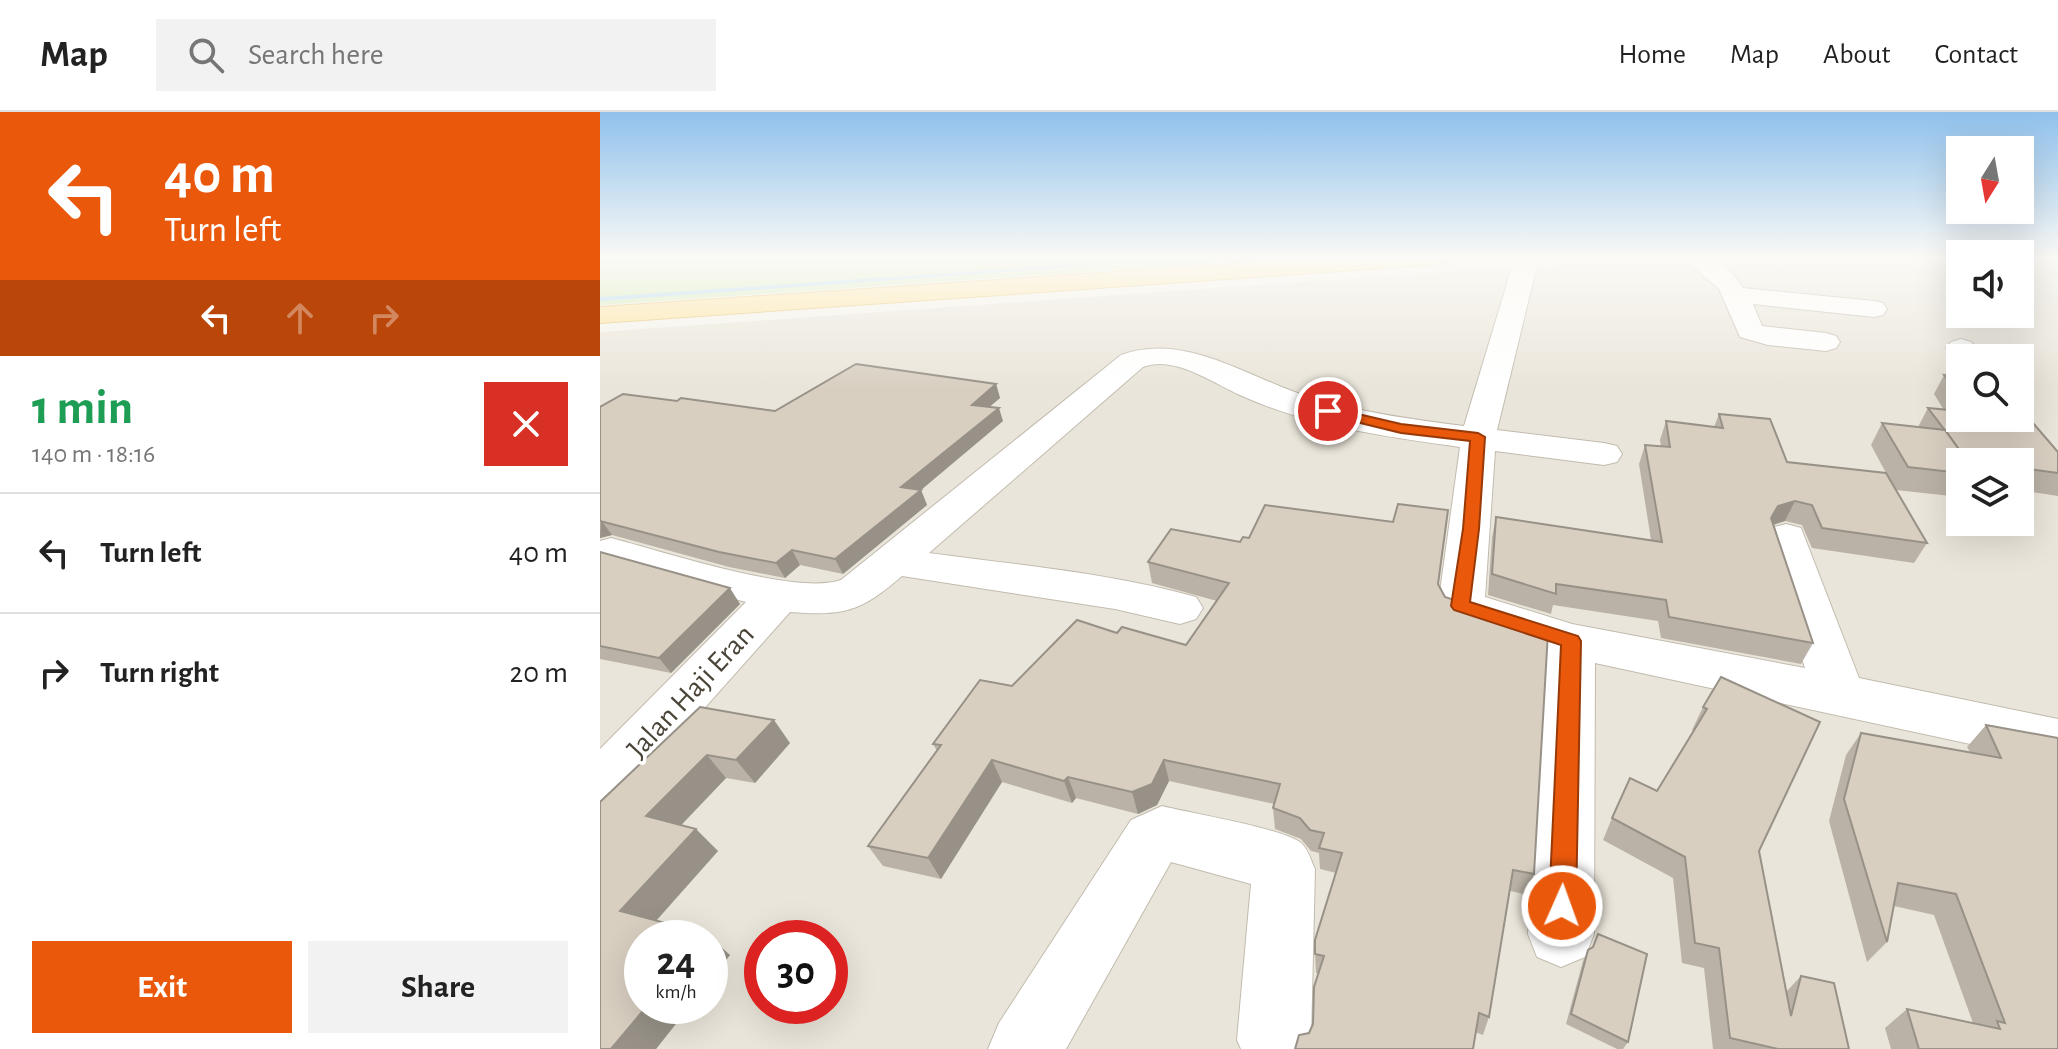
<!DOCTYPE html>
<html lang="en">
<head>
<meta charset="utf-8">
<style>
  body { margin:0; font-family:"Alegreya Sans",sans-serif; background:#f2f2f2; color:#222; height:100vh; display:flex; flex-direction:column; font-size:30px; white-space:nowrap }
  * { box-sizing:border-box; margin:0 }
  p { font-size:26px; color:#767676 }
  .icon { flex:none; width:44px; height:44px; fill:none; stroke:currentColor; stroke-width:2; stroke-linecap:round; stroke-linejoin:round }
  .map { position:relative; flex:1; overflow:hidden }
  .panel { display:flex; flex-direction:column; background:#fff; width:600px }
  .panel>* { flex:none }
  .guide { background:#ea580c; color:#fff; overflow:hidden }
  .needle { width:52px; rotate:191deg }
  .tools { position:absolute; left:1346px; top:24px; display:grid; gap:16px }
  .tools a { display:grid; place-items:center; width:88px; height:88px; border-radius:0px; background:#fff; box-shadow:0 8px 32px #0002; font-size:40px }
  .speed { position:absolute; left:24px; top:808px; display:flex; gap:16px; font-size:40px; font-weight:700; text-align:center }
  .speed>* { display:grid; place-content:center; width:104px; height:104px; border-radius:50%; background:#fff; box-shadow:0 8px 32px #0002; line-height:1 }
  .speed small { font-size:20px; font-weight:400 }
  .speed .limit { border:12px solid #d22; background:#fff; color:#111 }
  .pin { position:absolute; display:grid; place-items:center; width:68px; height:68px; color:#fff; margin:-34px; border:4px solid #fff; border-radius:50%; box-shadow:0 2px 8px #0007 }
  .me { position:absolute; width:88px; margin:-44px; rotate:2deg; stroke-linejoin:round; filter:drop-shadow(0 0 6px #0008) }
  .turn { display:flex; align-items:center; gap:28px; height:168px; padding:0 32px; font-size:36px }
  .turn .icon { width:104px; height:104px; stroke-width:2.5 }
  .turn b { display:block; font-size:56px; line-height:68px }
  .lanes { display:flex; align-items:center; height:76px; padding:0 32px; background:#0003; justify-content:center; gap:40px; direction:ltr }
  .lanes .off { opacity:.35 }
  .round { display:grid; place-items:center; flex:none; width:84px; height:84px; border-radius:0px; background:#f2f2f2 }
  .overview { display:flex; align-items:center; justify-content:space-between; height:136px; padding:0 32px }
  h1 { font-size:48px; font-weight:600; line-height:60px; color:#1e9e55 }
  .primary-button { display:flex; gap:16px; margin-top:auto; padding:16px 32px }
  .primary-button a { flex:1; height:92px; border-radius:0px; background:#ea580c; color:#fff; font-size:32px; font-weight:600; line-height:92px; text-align:center }
  .primary-button a+a { background:#f2f2f2; color:#222 }
  ul { padding:0; list-style:none }
  li { display:flex; align-items:center; gap:24px; height:120px; padding:0 32px; border-top:2px solid #e0e0e0 }
  li div { flex:1 }
  li b { display:block; font-size:30px }
  li em { font-style:normal }
  header { display:flex; align-items:center; gap:48px; box-sizing:border-box; height:112px; padding:0 40px; background:#fff; border-bottom:2px solid #e0e0e0 }
  header strong { font-size:38px }
  nav { display:flex; gap:44px; margin-inline-start:auto; font-size:28px }
  .search { width:560px; height:72px; background:#f2f2f2; display:flex; align-items:center; gap:20px; box-sizing:border-box; padding:0 28px; border-radius:0px; color:#767676; font-size:30px }
  main { display:flex; flex:1; min-height:0 }
  .map>svg:first-child { display:block }
  .residential { fill:#eae5da; fill-rule:evenodd }
  .green { fill:#d2eab5 }
  .lines { fill:none; stroke-linecap:round; stroke-linejoin:round }
  .stream { fill:#a9d4f2; fill-rule:evenodd }
  .minor-casing { stroke:#c2bbae; stroke-width:2 }
  .major-casing { stroke:#e6c16a; stroke-width:2 }
  .minor { fill:#fff; fill-rule:evenodd }
  .major { fill:#ffe39c; fill-rule:evenodd }
  .wall { fill:#bab2a6 }
  .shaded-wall { fill:#979187 }
  .building { fill:#d8cfc1; stroke:#979187; stroke-width:2 }
  .route { fill:#ea580c; stroke:#983908; stroke-width:2 }
  .labels { text-anchor:middle; stroke-width:7; stroke-linejoin:round; paint-order:stroke }
  .street-label { font-size:30px; fill:#4b4439; stroke:#fff }
</style>
</head>
<body>
<header>
<strong>Map</strong>
<div class="search"><svg class="icon" aria-label="search" viewBox="0 0 24 24"><circle cx="10" cy="10" r="6"/><path d="M15 15l6 6"/></svg>Search here</div>
<nav><a>Home</a><a>Map</a><a>About</a><a>Contact</a></nav>
</header>
<main>
<section class="panel">
<div class="guide">
<div class="turn"><svg class="icon" aria-label="left" viewBox="0 0 24 24"><path d="M17 20v-9H6M10 6l-5 5 5 5"/></svg><div><b>40 m</b>Turn left</div></div>
<div class="lanes"><svg class="icon" aria-label="left" viewBox="0 0 24 24"><path d="M17 20v-9H6M10 6l-5 5 5 5"/></svg><svg class="icon off" aria-label="ahead" viewBox="0 0 24 24"><path d="M12 20V5M6 11l6-6 6 6"/></svg><svg class="icon off" aria-label="right" viewBox="0 0 24 24"><path d="M7 20v-9h11M14 6l5 5-5 5"/></svg></div>
</div>
<div class="overview"><div><h1>1 min</h1><p>140 m · 18:16</p></div><a class="round" style="background:#d93025;color:#fff"><svg class="icon" aria-label="close" viewBox="0 0 24 24"><path d="M6 6l12 12M18 6L6 18"/></svg></a></div>
<ul>
<li><svg class="icon" aria-label="left" viewBox="0 0 24 24"><path d="M17 20v-9H6M10 6l-5 5 5 5"/></svg><div><b>Turn left</b></div><em>40 m</em></li>
<li><svg class="icon" aria-label="right" viewBox="0 0 24 24"><path d="M7 20v-9h11M14 6l5 5-5 5"/></svg><div><b>Turn right</b></div><em>20 m</em></li>
</ul>
<div class="primary-button"><a>Exit</a><a>Share</a></div>
</section>
<div class="map">
<svg width="1458" height="937" viewBox="0 0 1458 937">
  <rect width="100%" height="100%" fill="#f6f3ec"/>
  <!-- residential -->
  <path class="residential" d="M1052 145H1360V202H1420V145H1458V937H0V220ZM1360 246H1420V306H1360ZM1360 350H1420V410H1360ZM42 826H110V894H42ZM162 826H230V894H162Z"/>
  <!-- green -->
  <path class="green" d="M0 145H701L0 193Z"/>
  <g class="lines">
    <!-- stream -->
    <path class="stream" d="M580 145H614L0 189V185Z"/>
    <defs>
      <g id="minor">
        <path d="M915 145H939L897 318 1004 331 1017 334 1022 342 1017 350 1004 353 895 339 885 485 972 512 1205 556 1165 425 1171 416 1186 412 1201 416 1259 566 1458 607V651L995 551 994 822 985 845 961 855 937 845 928 822 946 539 845 505 838 494 860 335C787 325 707 314 640 283 611 270 574 243 543 255L329 441C418 453 510 461 596 485L603 496 596 507 580 512 515 497 302 464C260 500 245 504 190 500L20 691 0 698V637L146 490 0 449V429L11 426C62 439 196 484 241 468L521 243C588 218 655 271 719 288 766 301 815 308 864 314Z"/>
        <path d="M1082 145C1114 145 1125 148 1143 176L1274 189 1283 191 1287 197 1283 203 1274 205 1153 192 1162 214 1226 221 1236 224 1240 230 1236 236 1226 239 1168 233 1140 225 1119 177Z"/>
        <path d="M1361 227 1371 230 1384 246H1360L1358 252 1346 236 1351 230Z"/>
        <path d="M562 694C594 702 676 715 700 730 708 736 711 749 715 757L711 928 707 937H641L637 928 651 772 571 750 466 937H388L399 911 531 708Z"/>
      </g>
      <path id="major" d="M733 145H851L848 150 840 152 0 211V195Z"/>
    </defs>
    <!-- minor casing -->
    <use href="#minor" class="minor-casing"/>
    <!-- major casing -->
    <use href="#major" class="major-casing"/>
    <!-- minor -->
    <use href="#minor" class="minor"/>
    <!-- major -->
    <use href="#major" class="major"/>
  </g>
  <!-- wall -->
  <g class="wall">
    <path d="M1344 263 1360 265V306L1458 340V384L1420 378V350H1360V385L1296 378 1327 431 1314 451 1212 436 1202 413 1185 409 1174 413 1213 531 1201 552 1061 526 1058 509 953 493 951 502 888 483 892 425 896 405 1051 428 1039 352 1045 333 1061 334 1060 328 1066 309 1114 315 1119 302 1187 350 1286 361 1271 333 1282 311 1318 315 1328 296 1344 298 1334 282Z"/>
    <path d="M396 272 400 286 389 295 403 309 321 378 327 393 243 462 200 453 185 466 129 455 12 423 0 426V295L175 299Z"/>
    <path d="M649 426 838 473 934 762 928 783 910 779 889 905 883 923 875 920 709 921 713 912 719 862 716 861 715 842 736 761 720 757 719 741 711 739 701 727 675 717 673 696 674 692 569 669 557 693 538 702 476 686 472 691 402 670 341 767 283 754 268 734 337 639 333 632 412 574 517 521 586 533 617 489 552 471 548 450 640 430Z"/>
    <path d="M0 440 140 492 71 561 0 547Z"/>
    <path d="M1121 565 1159 739 1186 880 1201 864 1249 937H1113L1104 856 1082 851 1073 766 1003 728 1012 706 1057 679 1094 619 1092 618 1103 595Z"/>
    <path d="M1386 613 1458 626V937H1291L1285 916 1307 897 1373 911 1334 803 1294 794 1287 830 1267 850 1229 709 1246 643 1261 621 1370 640 1367 635Z"/>
    <path d="M190 631 155 671 126 666 81 713 118 739 56 809 130 843 56 937 52 640Z"/>
    <path d="M998 822 1028 930 1023 937H1017L966 912 983 849 988 838 992 836Z"/>
  </g>
  <!-- shaded-wall -->
  <g class="shaded-wall">
    <path d="M396 272 400 286 376 306 372 293Z"/>
    <path d="M399 296 403 309 309 388 321 378 327 393 243 462 235 447 301 375Z"/>
    <path d="M1195 389 1185 409 1168 414 1171 406 1178 394Z"/>
    <path d="M1 408 12 423 0 426Z"/>
    <path d="M192 438 200 453 185 466 176 451Z"/>
    <path d="M130 476 140 492 71 561 59 546Z"/>
    <path d="M174 608 190 631 155 671 136 648Z"/>
    <path d="M107 643 126 666 68 727 46 704Z"/>
    <path d="M392 648 402 670 341 767 328 746Z"/>
    <path d="M564 648 569 669 557 693 538 702 532 680Z"/>
    <path d="M468 665 476 686 472 691 464 669Z"/>
    <path d="M96 717 118 739 46 820 20 799Z"/>
    <path d="M107 822 130 843 110 868V826H104Z"/>
    <path d="M47 894H90L56 937H11Z"/>
  </g>
  <!-- building -->
  <g class="building">
    <path d="M256 252 396 272 372 293 399 296 301 375 321 378 235 447 192 438 176 451 119 440 0 409V295L23 282 77 289 81 286 175 299Z"/>
    <path d="M1344 263 1360 265V285Z"/>
    <path d="M1328 296 1360 299V306H1420V296L1458 340V361L1420 356V350H1378L1367 349 1345 318 1344 317Z"/>
    <path d="M1119 302 1170 307 1187 350 1286 361 1327 431 1222 416 1212 393 1195 389 1178 394 1171 406 1213 531 1069 505 1066 488 956 472V482L892 462 896 405 1062 430 1045 333 1070 335 1066 309 1123 316Z"/>
    <path d="M1282 311 1345 318 1368 350H1360V361L1308 355Z"/>
    <path d="M798 392 848 398 838 472 845 485 948 520 934 762 913 758 889 905 879 901 873 937H695L699 923 709 921 713 912 714 875 724 844 715 842V828L742 741 719 736 724 721 710 718 700 706 673 696 680 672 564 648 552 672 532 680 468 665 464 669 392 648 328 746 268 734 341 633 333 632 380 568 412 574 477 508 517 521 522 515 586 533 629 471 548 450 571 417 640 430 643 425 649 426 665 393 793 410Z"/>
    <path d="M0 440 130 476 59 546 0 534Z"/>
    <path d="M1121 565 1220 610 1159 739 1191 904 1201 864 1234 871 1249 937H1178L1130 926 1119 836 1095 831 1085 745 1012 706 1030 666 1057 679 1107 597 1103 595Z"/>
    <path d="M100 595 174 608 136 648 107 643 46 704 96 717 20 799 107 822 104 826H42V894H47L11 937H0V690Z"/>
    <path d="M1386 613 1458 626V937H1319L1307 897 1400 917 1397 909 1405 911 1356 782 1298 771 1287 830 1244 687 1261 621 1401 646Z"/>
    <path d="M998 822 1047 842 1028 930 971 902 988 838 993 835Z"/>
  </g>
  <!-- sky -->
  <linearGradient id="sky" x2="0" y2="1"><stop stop-color="#8fc1ec"/><stop offset="0.53" stop-color="#fbfaf6"/><stop offset="1" stop-color="#fbfaf6" stop-opacity="0"/></linearGradient>
  <rect width="1458" height="276" fill="url(#sky)"/>
  <!-- route -->
  <path class="route" d="M728 295 801 312 878 321 885 325 879 417 870 490 978 524 981 529 976 794 972 803 962 807 953 803 949 794 961 533 854 498 851 494 863 417 870 329 801 321 724 302 722 299Z"/>
  <g class="labels">
    <!-- street labels -->
    <g class="street-label">
      <text transform="translate(90 579) rotate(-47)" y="10">Jalan Haji Eran</text>
    </g>
  </g>
</svg>
<div class="tools">
<a><svg class="needle" viewBox="-14 -14 28 28"><path d="M0-13l5 13h-10z" fill="#e53935"/><path d="M0 13l5-13h-10z" fill="#767676"/></svg></a>
<a><svg class="icon" aria-label="sound" viewBox="0 0 24 24"><path d="M4 9h4l5-4v14l-5-4H4zM17 9q2 3 0 6"/></svg></a>
<a><svg class="icon" aria-label="search" viewBox="0 0 24 24"><circle cx="10" cy="10" r="6"/><path d="M15 15l6 6"/></svg></a>
<a><svg class="icon" aria-label="layers" viewBox="0 0 24 24"><path d="M12 4l9 5-9 5-9-5zM3 14l9 5 9-5"/></svg></a>
</div>
<div class="speed"><div>24<small>km/h</small></div><div class="limit">30</div></div>
<div class="pin" style="left:728px;top:299px;background:#d93025"><svg class="icon" aria-label="arrive" viewBox="0 0 24 24"><path d="M6 21V4h12l-3 4 3 4H6"/></svg></div>
<svg class="me" style="left:962px;top:794px" viewBox="-20 -20 40 40"><circle r="17" fill="#ea580c" stroke="#fff" stroke-width="3"/><path d="M0-11L8 9 0 5-8 9z" fill="#fff"/></svg>
</div>
</main>
</body>
</html>
